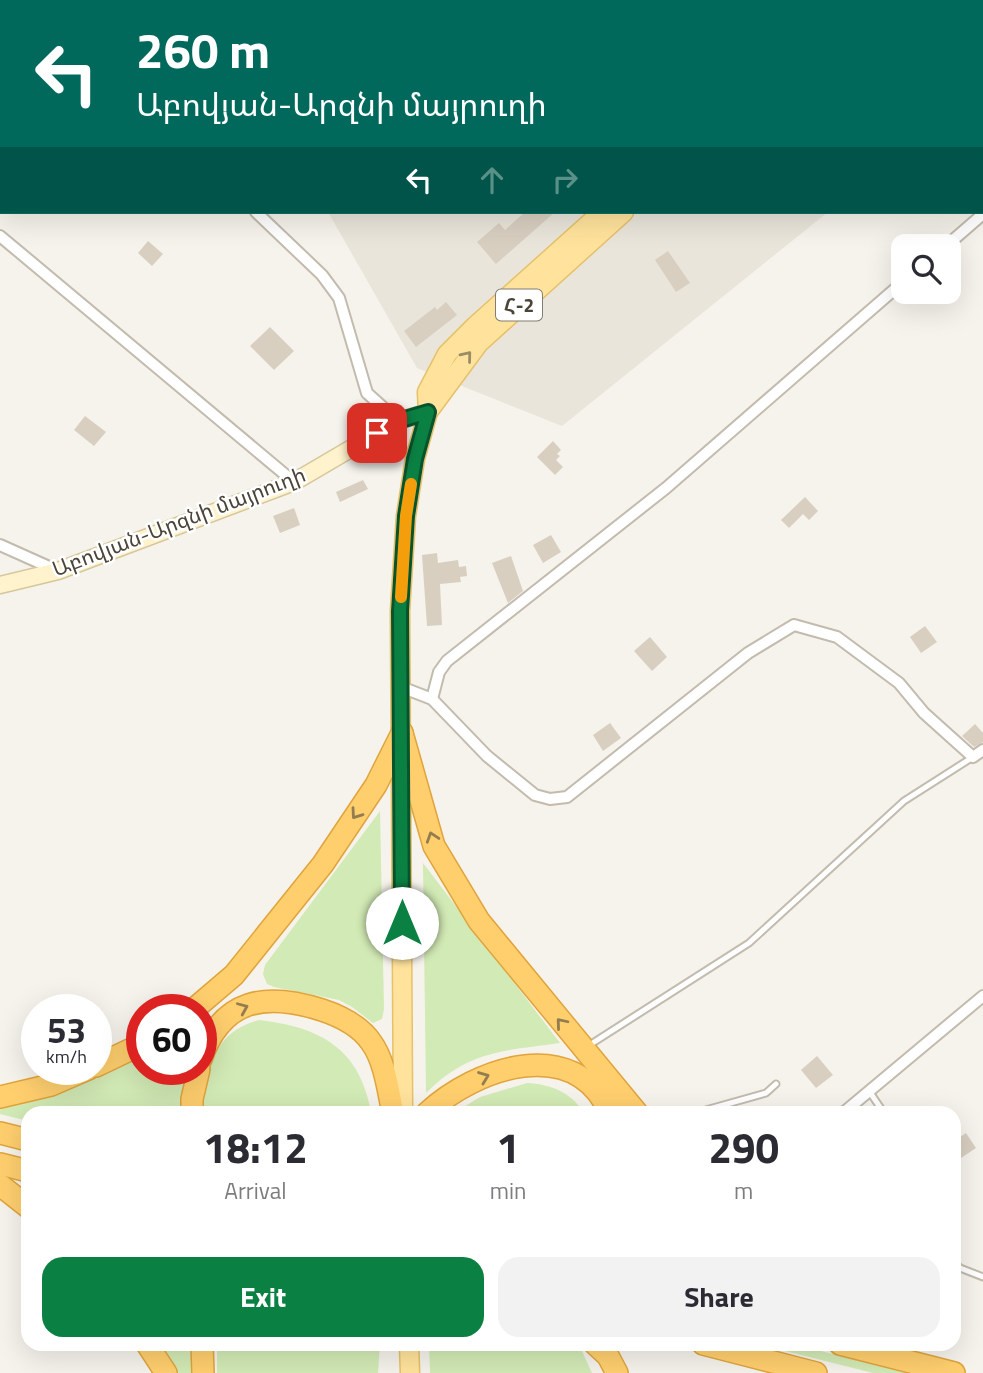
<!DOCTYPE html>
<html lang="en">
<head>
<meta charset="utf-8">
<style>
  body { margin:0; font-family:"Titillium Web","Noto Sans Armenian",sans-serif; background:#f2f2f3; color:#2b2b33; height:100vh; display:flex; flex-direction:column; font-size:26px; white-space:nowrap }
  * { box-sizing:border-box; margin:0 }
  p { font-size:23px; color:#7c7c81 }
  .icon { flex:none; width:38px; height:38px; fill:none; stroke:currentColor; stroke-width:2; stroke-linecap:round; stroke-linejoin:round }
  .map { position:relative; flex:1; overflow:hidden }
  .panel { position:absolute; left:21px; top:1106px; width:940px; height:245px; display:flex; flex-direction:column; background:#fff; border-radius:21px; box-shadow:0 7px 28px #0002 }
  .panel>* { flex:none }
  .banner { position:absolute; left:0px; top:0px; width:984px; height:214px; box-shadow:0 7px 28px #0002; background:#00695c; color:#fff; overflow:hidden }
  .fabs { position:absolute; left:891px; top:234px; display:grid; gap:14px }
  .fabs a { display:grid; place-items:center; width:70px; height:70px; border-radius:14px; background:#fff; box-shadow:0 7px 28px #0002; font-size:35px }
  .speed { position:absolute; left:21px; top:994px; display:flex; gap:14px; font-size:35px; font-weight:700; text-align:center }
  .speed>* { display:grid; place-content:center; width:91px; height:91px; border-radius:50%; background:#fff; box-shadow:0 7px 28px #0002; line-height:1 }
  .speed small { font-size:18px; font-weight:400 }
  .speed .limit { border:10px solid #d22; background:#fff; color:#111 }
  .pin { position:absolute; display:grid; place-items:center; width:60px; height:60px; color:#fff; margin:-30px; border-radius:14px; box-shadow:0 4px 10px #0006 }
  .me { position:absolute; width:77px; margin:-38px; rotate:0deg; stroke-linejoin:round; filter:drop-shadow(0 0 5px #0008) }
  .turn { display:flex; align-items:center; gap:24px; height:147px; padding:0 21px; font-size:32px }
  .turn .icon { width:91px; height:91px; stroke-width:2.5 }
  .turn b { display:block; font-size:49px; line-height:60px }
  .lanes { display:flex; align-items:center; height:66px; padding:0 21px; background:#0003; justify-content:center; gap:35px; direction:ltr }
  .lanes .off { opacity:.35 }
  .eta { display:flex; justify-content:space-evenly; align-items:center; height:119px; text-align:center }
  .eta b { font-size:42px; font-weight:700; line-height:49px }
  .primary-button { display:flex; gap:14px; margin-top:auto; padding:14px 21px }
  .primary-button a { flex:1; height:80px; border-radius:21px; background:#0b8043; color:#fff; font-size:28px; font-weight:700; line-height:80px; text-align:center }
  .primary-button a+a { background:#f2f2f3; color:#2b2b33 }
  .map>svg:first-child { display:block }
  .residential { fill:#eae5da }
  .green { fill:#d2eab5 }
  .building { fill:#d8cfc1 }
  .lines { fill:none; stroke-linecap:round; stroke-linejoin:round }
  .lane-casing { stroke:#c2bbae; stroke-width:9 }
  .street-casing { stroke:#c2bbae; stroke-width:14 }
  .secondary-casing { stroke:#d6c79b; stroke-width:19 }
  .primary-casing { stroke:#e6c16a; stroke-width:21 }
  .highway-casing { stroke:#e0a43c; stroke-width:24 }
  .lane { stroke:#fff; stroke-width:5 }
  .street { stroke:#fff; stroke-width:10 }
  .secondary { stroke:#fff3cd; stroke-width:16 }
  .primary { stroke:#ffe39c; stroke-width:18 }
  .highway { stroke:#ffcf6e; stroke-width:21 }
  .oneway { stroke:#9c8c66 }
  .oneway2 { stroke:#937c4e }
  .route-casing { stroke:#07532c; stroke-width:18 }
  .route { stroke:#0b8043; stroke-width:12 }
  .slow { stroke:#f59e0b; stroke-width:12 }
  .labels { text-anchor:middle; stroke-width:5; stroke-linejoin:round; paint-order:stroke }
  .shield { fill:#fff; stroke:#817c74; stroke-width:2 }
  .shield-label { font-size:19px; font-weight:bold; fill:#4b4439 }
  .street-label { font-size:21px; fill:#4b4439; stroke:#fff }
</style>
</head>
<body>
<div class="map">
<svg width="983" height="1373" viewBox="0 0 983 1373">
  <rect width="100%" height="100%" fill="#f6f3ec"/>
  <!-- residential -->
  <g class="residential">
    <path d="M271 0H983V86L982 2Z"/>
    <path d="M328 212H828L562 426 417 368Z"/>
  </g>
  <!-- green -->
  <g class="green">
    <path d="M380 811 384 1009 382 1019 373 1023 352 1007 339 1000 274 987 267 984 263 974 265 965Z"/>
    <path d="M423 863 560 1043C504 1051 469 1050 426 1093Z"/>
    <path d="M259 1020C321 1027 360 1049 371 1113H203C205 1071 213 1032 259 1020Z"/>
    <path d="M142 1056V1069H189L179 1113H28V1121L0 1114V1108L58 1092Z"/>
    <path d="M527 1083C550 1084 571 1092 584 1113H454L480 1097Z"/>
    <path d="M152 1344H191V1373H171Z"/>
    <path d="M217 1344H380L378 1373H217Z"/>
    <path d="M429 1344H555L582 1351 592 1373H430Z"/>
    <path d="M757 1344H794L906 1373H873Z"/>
  </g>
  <!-- building -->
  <g class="building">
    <path d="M525 212H555L496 264 477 242 499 223 505 230Z"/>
    <path d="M148 241 163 254 152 266 138 253Z"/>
    <path d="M668 251 690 283 676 292 655 260Z"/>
    <path d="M446 302 457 315 416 347 404 331 435 307 437 310Z"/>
    <path d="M270 327 294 351 274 370 250 346Z"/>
    <path d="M85 416 106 432 94 446 74 430Z"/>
    <path d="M553 441 561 450 557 454 560 456 556 460 563 467 555 475 537 457Z"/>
    <path d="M363 480 368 489 340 502 336 492Z"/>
    <path d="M805 497 818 511 809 520 803 514 789 528 781 520Z"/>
    <path d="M294 508 300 525 280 533 273 516Z"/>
    <path d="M551 535 561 552 543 563 533 545Z"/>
    <path d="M437 553 438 563 458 560 459 567 466 566 467 576 460 577 461 582 440 584 442 625 427 626 422 555Z"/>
    <path d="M511 556 523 591 508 603 492 563Z"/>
    <path d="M925 626 937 642 921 653 910 637Z"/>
    <path d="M650 637 667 657 652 671 634 651Z"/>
    <path d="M610 723 621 738 603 751 593 735Z"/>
    <path d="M975 724 983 733V742L974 747 962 736Z"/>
    <path d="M817 1056 833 1075 816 1088 801 1070Z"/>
    <path d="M966 1133 976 1148 961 1158 954 1148V1141Z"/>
  </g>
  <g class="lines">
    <defs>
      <g id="lane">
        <path d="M555 0 580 2"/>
        <path d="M718 0 719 2"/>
        <path d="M588 1046 749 943 904 801 973 757"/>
        <path d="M869 1091 884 1113"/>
        <path d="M695 1113 766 1093 776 1084"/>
        <path d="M954 1262 960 1268 983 1277"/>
      </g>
      <g id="street">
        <path d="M98 0 99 2"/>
        <path d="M768 0 770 2"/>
        <path d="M147 2 148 0"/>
        <path d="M0 126 2 125"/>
        <path d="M982 129 983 130"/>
        <path d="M256 212 322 275 339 298 367 393 398 421"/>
        <path d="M0 236 294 482"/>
        <path d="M945 247 983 214"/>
        <path d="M0 545 58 571"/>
        <path d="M401 687 432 699 487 756 535 795 550 799 567 797 748 653 794 625 837 637 899 683 924 713 973 757 983 750"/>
        <path d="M432 699 439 672 447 661 666 488 903 282"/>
        <path d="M843 1113 983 996"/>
      </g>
      <path id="secondary" d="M0 585 58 571 294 482 398 421 428 412"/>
      <g id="primary">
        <path d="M842 2 844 0"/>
        <path d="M864 2 866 0"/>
        <path d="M428 412 479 343 624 212"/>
        <path d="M403 1113 400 611 406 516 415 459 428 412 427 392 447 354 475 326 602 212"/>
        <path d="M409 1344 410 1373"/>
      </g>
      <g id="highway">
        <path d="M402 733 434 846 479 921 637 1113"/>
        <path d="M193 1010 234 975 323 864 376 785 402 733"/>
        <path d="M201 1059C222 998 266 992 322 1010 340 1016 360 1026 371 1042 385 1061 388 1090 393 1113"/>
        <path d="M96 1066 142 1044"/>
        <path d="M0 1097 51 1085 88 1069"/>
        <path d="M192 1113V1099L199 1069"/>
        <path d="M427 1113C475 1068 575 1033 610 1113"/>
        <path d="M0 1133 28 1140"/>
        <path d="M0 1164 28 1171"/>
        <path d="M0 1185 28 1207"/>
        <path d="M147 1344 166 1373"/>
        <path d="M202 1344 203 1373"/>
        <path d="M595 1344 608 1356 617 1373"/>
        <path d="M703 1344 816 1373"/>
        <path d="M840 1344 954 1373"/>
      </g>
    </defs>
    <!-- lane casing -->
    <use href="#lane" class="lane-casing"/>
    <!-- street casing -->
    <use href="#street" class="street-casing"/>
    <!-- secondary casing -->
    <use href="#secondary" class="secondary-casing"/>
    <!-- primary casing -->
    <use href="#primary" class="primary-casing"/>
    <!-- highway casing -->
    <use href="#highway" class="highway-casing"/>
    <!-- lane -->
    <use href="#lane" class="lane"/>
    <!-- street -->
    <use href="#street" class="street"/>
    <!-- secondary -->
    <use href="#secondary" class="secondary"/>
    <!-- primary -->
    <use href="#primary" class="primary"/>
    <!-- highway -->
    <use href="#highway" class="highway"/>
  </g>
  <!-- one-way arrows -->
  <defs><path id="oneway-chevron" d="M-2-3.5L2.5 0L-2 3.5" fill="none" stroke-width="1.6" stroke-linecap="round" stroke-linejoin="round" transform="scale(1.75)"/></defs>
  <use class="oneway" href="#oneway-chevron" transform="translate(467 356) rotate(-51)"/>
  <g class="oneway2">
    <use href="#oneway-chevron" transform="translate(356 814) rotate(125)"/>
    <use href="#oneway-chevron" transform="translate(432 837) rotate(-108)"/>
    <use href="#oneway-chevron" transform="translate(243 1008) rotate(-23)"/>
    <use href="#oneway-chevron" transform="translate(561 1023) rotate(-130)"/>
    <use href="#oneway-chevron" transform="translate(484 1077) rotate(-21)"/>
  </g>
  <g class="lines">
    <defs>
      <path id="route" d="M377 433 398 421 428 412 415 459 406 516 400 611 402 923"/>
    </defs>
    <!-- route casing -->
    <use href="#route" class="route-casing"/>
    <!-- route -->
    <use href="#route" class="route"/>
    <!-- slow -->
    <path class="slow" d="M401 597 406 516 411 484"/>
  </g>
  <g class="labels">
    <!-- shield labels -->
    <rect class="shield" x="496" y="289.5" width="46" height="31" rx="5"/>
    <g class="shield-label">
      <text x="519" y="312">Հ-2</text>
    </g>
    <!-- street labels -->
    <g class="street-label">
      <text transform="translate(179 522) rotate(-21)" y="7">Աբովյան-Արզնի մայրուղի</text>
    </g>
  </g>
</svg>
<div class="fabs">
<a><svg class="icon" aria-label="search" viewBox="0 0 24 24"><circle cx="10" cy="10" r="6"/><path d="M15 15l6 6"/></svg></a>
</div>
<div class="speed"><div>53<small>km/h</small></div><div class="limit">60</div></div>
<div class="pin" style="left:377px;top:433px;background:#d93025"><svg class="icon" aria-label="arrive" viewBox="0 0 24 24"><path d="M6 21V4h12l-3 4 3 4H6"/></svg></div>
<svg class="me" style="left:402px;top:923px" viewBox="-20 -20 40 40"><circle r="19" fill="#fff"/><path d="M0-13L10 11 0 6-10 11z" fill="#0b8043"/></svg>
<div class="banner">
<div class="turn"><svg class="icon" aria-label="left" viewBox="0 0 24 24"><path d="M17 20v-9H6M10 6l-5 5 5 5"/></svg><div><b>260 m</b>Աբովյան-Արզնի մայրուղի</div></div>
<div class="lanes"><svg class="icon" aria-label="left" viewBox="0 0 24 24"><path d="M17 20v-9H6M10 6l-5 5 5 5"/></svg><svg class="icon off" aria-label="ahead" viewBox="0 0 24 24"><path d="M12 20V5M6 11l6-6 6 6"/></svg><svg class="icon off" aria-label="right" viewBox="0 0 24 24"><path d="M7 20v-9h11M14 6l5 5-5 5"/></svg></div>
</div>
<section class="panel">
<div class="eta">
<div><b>18:12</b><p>Arrival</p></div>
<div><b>1</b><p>min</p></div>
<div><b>290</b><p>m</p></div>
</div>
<div class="primary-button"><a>Exit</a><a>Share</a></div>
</section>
</div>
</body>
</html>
